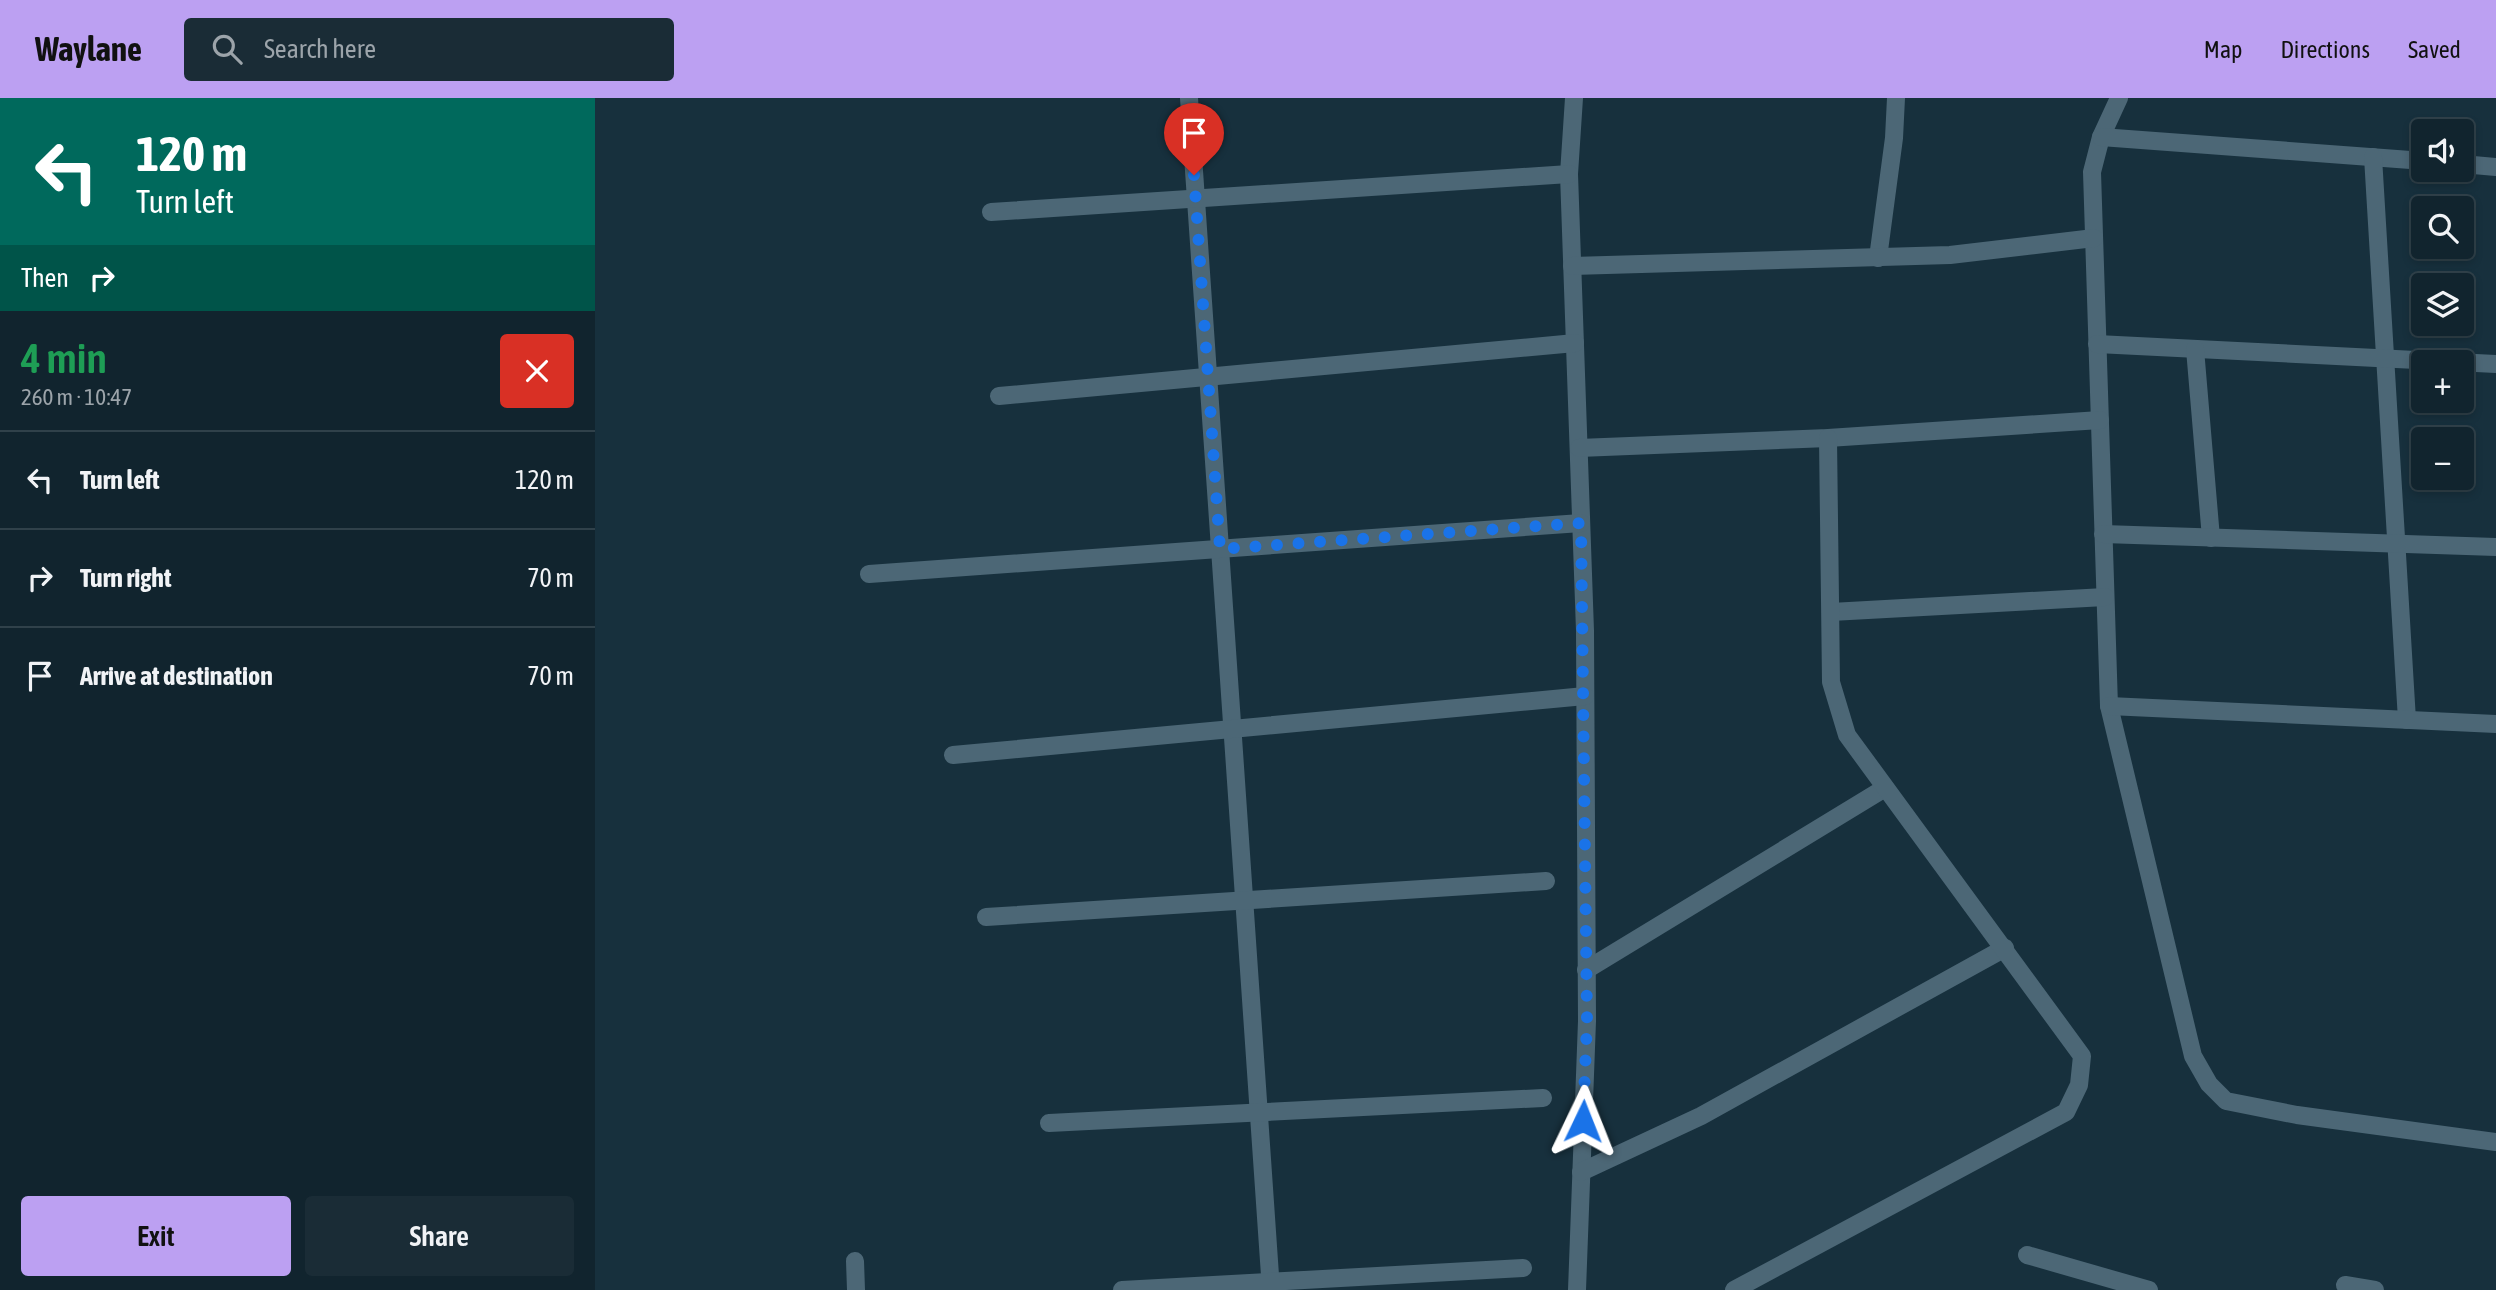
<!DOCTYPE html>
<html lang="en">
<head>
<meta charset="utf-8">
<style>
  body { margin:0; font-family:"Asap Condensed",sans-serif; background:#1a2c36; color:#f1f3f6; height:100vh; display:flex; flex-direction:column; font-size:26px; white-space:nowrap }
  * { box-sizing:border-box; margin:0 }
  p { font-size:23px; color:#9ca4aa }
  .icon { flex:none; width:38px; height:38px; fill:none; stroke:currentColor; stroke-width:2; stroke-linecap:round; stroke-linejoin:round }
  .map { position:relative; flex:1; overflow:hidden }
  .drawer { display:flex; flex-direction:column; background:#11242e; width:595px }
  .drawer>* { flex:none }
  .guide { background:#00695c; color:#fff; overflow:hidden }
  .fabs { position:absolute; left:1816px; top:21px; display:grid; gap:14px }
  .fabs a { display:grid; place-items:center; width:63px; height:63px; border-radius:7px; background:#11242e; box-shadow:0 4px 10px #0003,0 0 0 2px #30414a; font-size:35px }
  .pin { position:absolute; display:grid; place-items:center; width:60px; height:60px; color:#fff; margin:-72px -30px; border-radius:50% 50% 50% 0; rotate:-45deg; box-shadow:0 0 7px #0007 }
  .pin .icon { rotate:45deg }
  .me { position:absolute; width:77px; margin:-38px; rotate:2deg; stroke-linejoin:round; filter:drop-shadow(0 0 5px #0008) }
  .turn { display:flex; align-items:center; gap:24px; height:147px; padding:0 21px; font-size:32px }
  .turn .icon { width:91px; height:91px; stroke-width:2.5 }
  .turn b { display:block; font-size:49px; line-height:60px }
  .then { display:flex; align-items:center; height:66px; padding:0 21px; background:#0003; gap:14px; font-size:26px }
  .round { display:grid; place-items:center; flex:none; width:74px; height:74px; border-radius:7px; background:#1a2c36 }
  .overview { display:flex; align-items:center; justify-content:space-between; height:119px; padding:0 21px }
  h1 { font-size:42px; font-weight:600; line-height:52px; color:#1e9e55 }
  .action { display:flex; gap:14px; margin-top:auto; padding:14px 21px }
  .action a { flex:1; height:80px; border-radius:7px; background:#bca0f2; color:#111; font-size:28px; font-weight:600; line-height:80px; text-align:center }
  .action a+a { background:#1a2c36; color:#f1f3f6 }
  ul { padding:0; list-style:none }
  li { display:flex; align-items:center; gap:21px; height:98px; padding:0 21px; border-top:2px solid #30414a }
  li div { flex:1 }
  li b { display:block; font-size:26px }
  li em { font-style:normal }
  header { display:flex; align-items:center; gap:42px; box-sizing:border-box; height:98px; padding:0 35px; background:#bca0f2; color:#111 }
  header strong { font-size:33px }
  nav { display:flex; gap:38px; margin-inline-start:auto; font-size:24px }
  .search { width:490px; height:63px; background:#1a2c36; display:flex; align-items:center; gap:18px; box-sizing:border-box; padding:0 24px; border-radius:7px; color:#9ca4aa; font-size:26px }
  main { display:flex; flex:1; min-height:0 }
  .map>svg:first-child { display:block }
  .lines { fill:none; stroke-linecap:round; stroke-linejoin:round }
  .street { stroke:#4c6776; stroke-width:18 }
  .route { stroke:#1a73e8; stroke-width:12; stroke-dasharray:0 21.6 }
</style>
</head>
<body>
<header>
<strong>Waylane</strong>
<div class="search"><svg class="icon" aria-label="search" viewBox="0 0 24 24"><circle cx="10" cy="10" r="6"/><path d="M15 15l6 6"/></svg>Search here</div>
<nav><a>Map</a><a>Directions</a><a>Saved</a></nav>
</header>
<main>
<section class="drawer">
<div class="guide">
<div class="turn"><svg class="icon" aria-label="left" viewBox="0 0 24 24"><path d="M17 20v-9H6M10 6l-5 5 5 5"/></svg><div><b>120 m</b>Turn left</div></div>
<div class="then">Then<svg class="icon" aria-label="right" viewBox="0 0 24 24"><path d="M7 20v-9h11M14 6l5 5-5 5"/></svg></div>
</div>
<div class="overview"><div><h1>4 min</h1><p>260 m · 10:47</p></div><a class="round" style="background:#d93025;color:#fff"><svg class="icon" aria-label="close" viewBox="0 0 24 24"><path d="M6 6l12 12M18 6L6 18"/></svg></a></div>
<ul>
<li><svg class="icon" aria-label="left" viewBox="0 0 24 24"><path d="M17 20v-9H6M10 6l-5 5 5 5"/></svg><div><b>Turn left</b></div><em>120 m</em></li>
<li><svg class="icon" aria-label="right" viewBox="0 0 24 24"><path d="M7 20v-9h11M14 6l5 5-5 5"/></svg><div><b>Turn right</b></div><em>70 m</em></li>
<li><svg class="icon" aria-label="arrive" viewBox="0 0 24 24"><path d="M6 21V4h12l-3 4 3 4H6"/></svg><div><b>Arrive at destination</b></div><em>70 m</em></li>
</ul>
<div class="action"><a>Exit</a><a>Share</a></div>
</section>
<div class="map">
<svg width="1901" height="1192" viewBox="0 0 1901 1192">
  <rect width="100%" height="100%" fill="#17303d"/>
  <g class="lines">
    <!-- street -->
    <g class="street">
      <path d="M594 0 676 1192"/>
      <path d="M979 0 974 76 990 533 992 923 982 1192"/>
      <path d="M1524 0 1506 39 1497 74 1514 608 1598 958 1614 986 1631 1003 1702 1017 1901 1044"/>
      <path d="M1506 39 1829 63"/>
      <path d="M1778 59 1812 622"/>
      <path d="M1867 66 1901 69"/>
      <path d="M396 114 974 76"/>
      <path d="M1283 160 1299 40 1301 0"/>
      <path d="M977 168 1355 157 1499 140"/>
      <path d="M1502 246 1901 266"/>
      <path d="M1600 251 1616 440"/>
      <path d="M404 298 980 245"/>
      <path d="M984 350 1233 340 1505 322"/>
      <path d="M1508 436 1901 449"/>
      <path d="M274 476 986 425"/>
      <path d="M1236 514 1510 499"/>
      <path d="M1514 608 1901 626"/>
      <path d="M358 657 990 598"/>
      <path d="M391 819 951 783"/>
      <path d="M991 872 1290 690"/>
      <path d="M454 1025 948 1000"/>
      <path d="M986 1074 1106 1018 1410 850"/>
      <path d="M1432 1157 1554 1192"/>
      <path d="M260 1163 261 1192"/>
      <path d="M1750 1187 1780 1192"/>
      <path d="M527 1192 928 1170"/>
      <path d="M1139 1192 1471 1014 1484 987 1487 958 1252 637 1236 584 1233 340"/>
    </g>
  </g>
  <g class="lines">
    <!-- route -->
    <path class="route" d="M599 77 625 451 986 425 992 923 988 1023"/>
  </g>
</svg>
<div class="fabs">
<a><svg class="icon" aria-label="sound" viewBox="0 0 24 24"><path d="M4 9h4l5-4v14l-5-4H4zM17 9q2 3 0 6"/></svg></a>
<a><svg class="icon" aria-label="search" viewBox="0 0 24 24"><circle cx="10" cy="10" r="6"/><path d="M15 15l6 6"/></svg></a>
<a><svg class="icon" aria-label="layers" viewBox="0 0 24 24"><path d="M12 4l9 5-9 5-9-5zM3 14l9 5 9-5"/></svg></a>
<a>+</a>
<a>−</a>
</div>
<div class="pin" style="left:599px;top:77px;background:#d93025"><svg class="icon" aria-label="arrive" viewBox="0 0 24 24"><path d="M6 21V4h12l-3 4 3 4H6"/></svg></div>
<svg class="me" style="left:988px;top:1023px" viewBox="-20 -20 40 40"><path d="M0-17L14 15 0 8-14 15z" fill="#1a73e8" stroke="#fff" stroke-width="4"/></svg>
</div>
</main>
</body>
</html>
